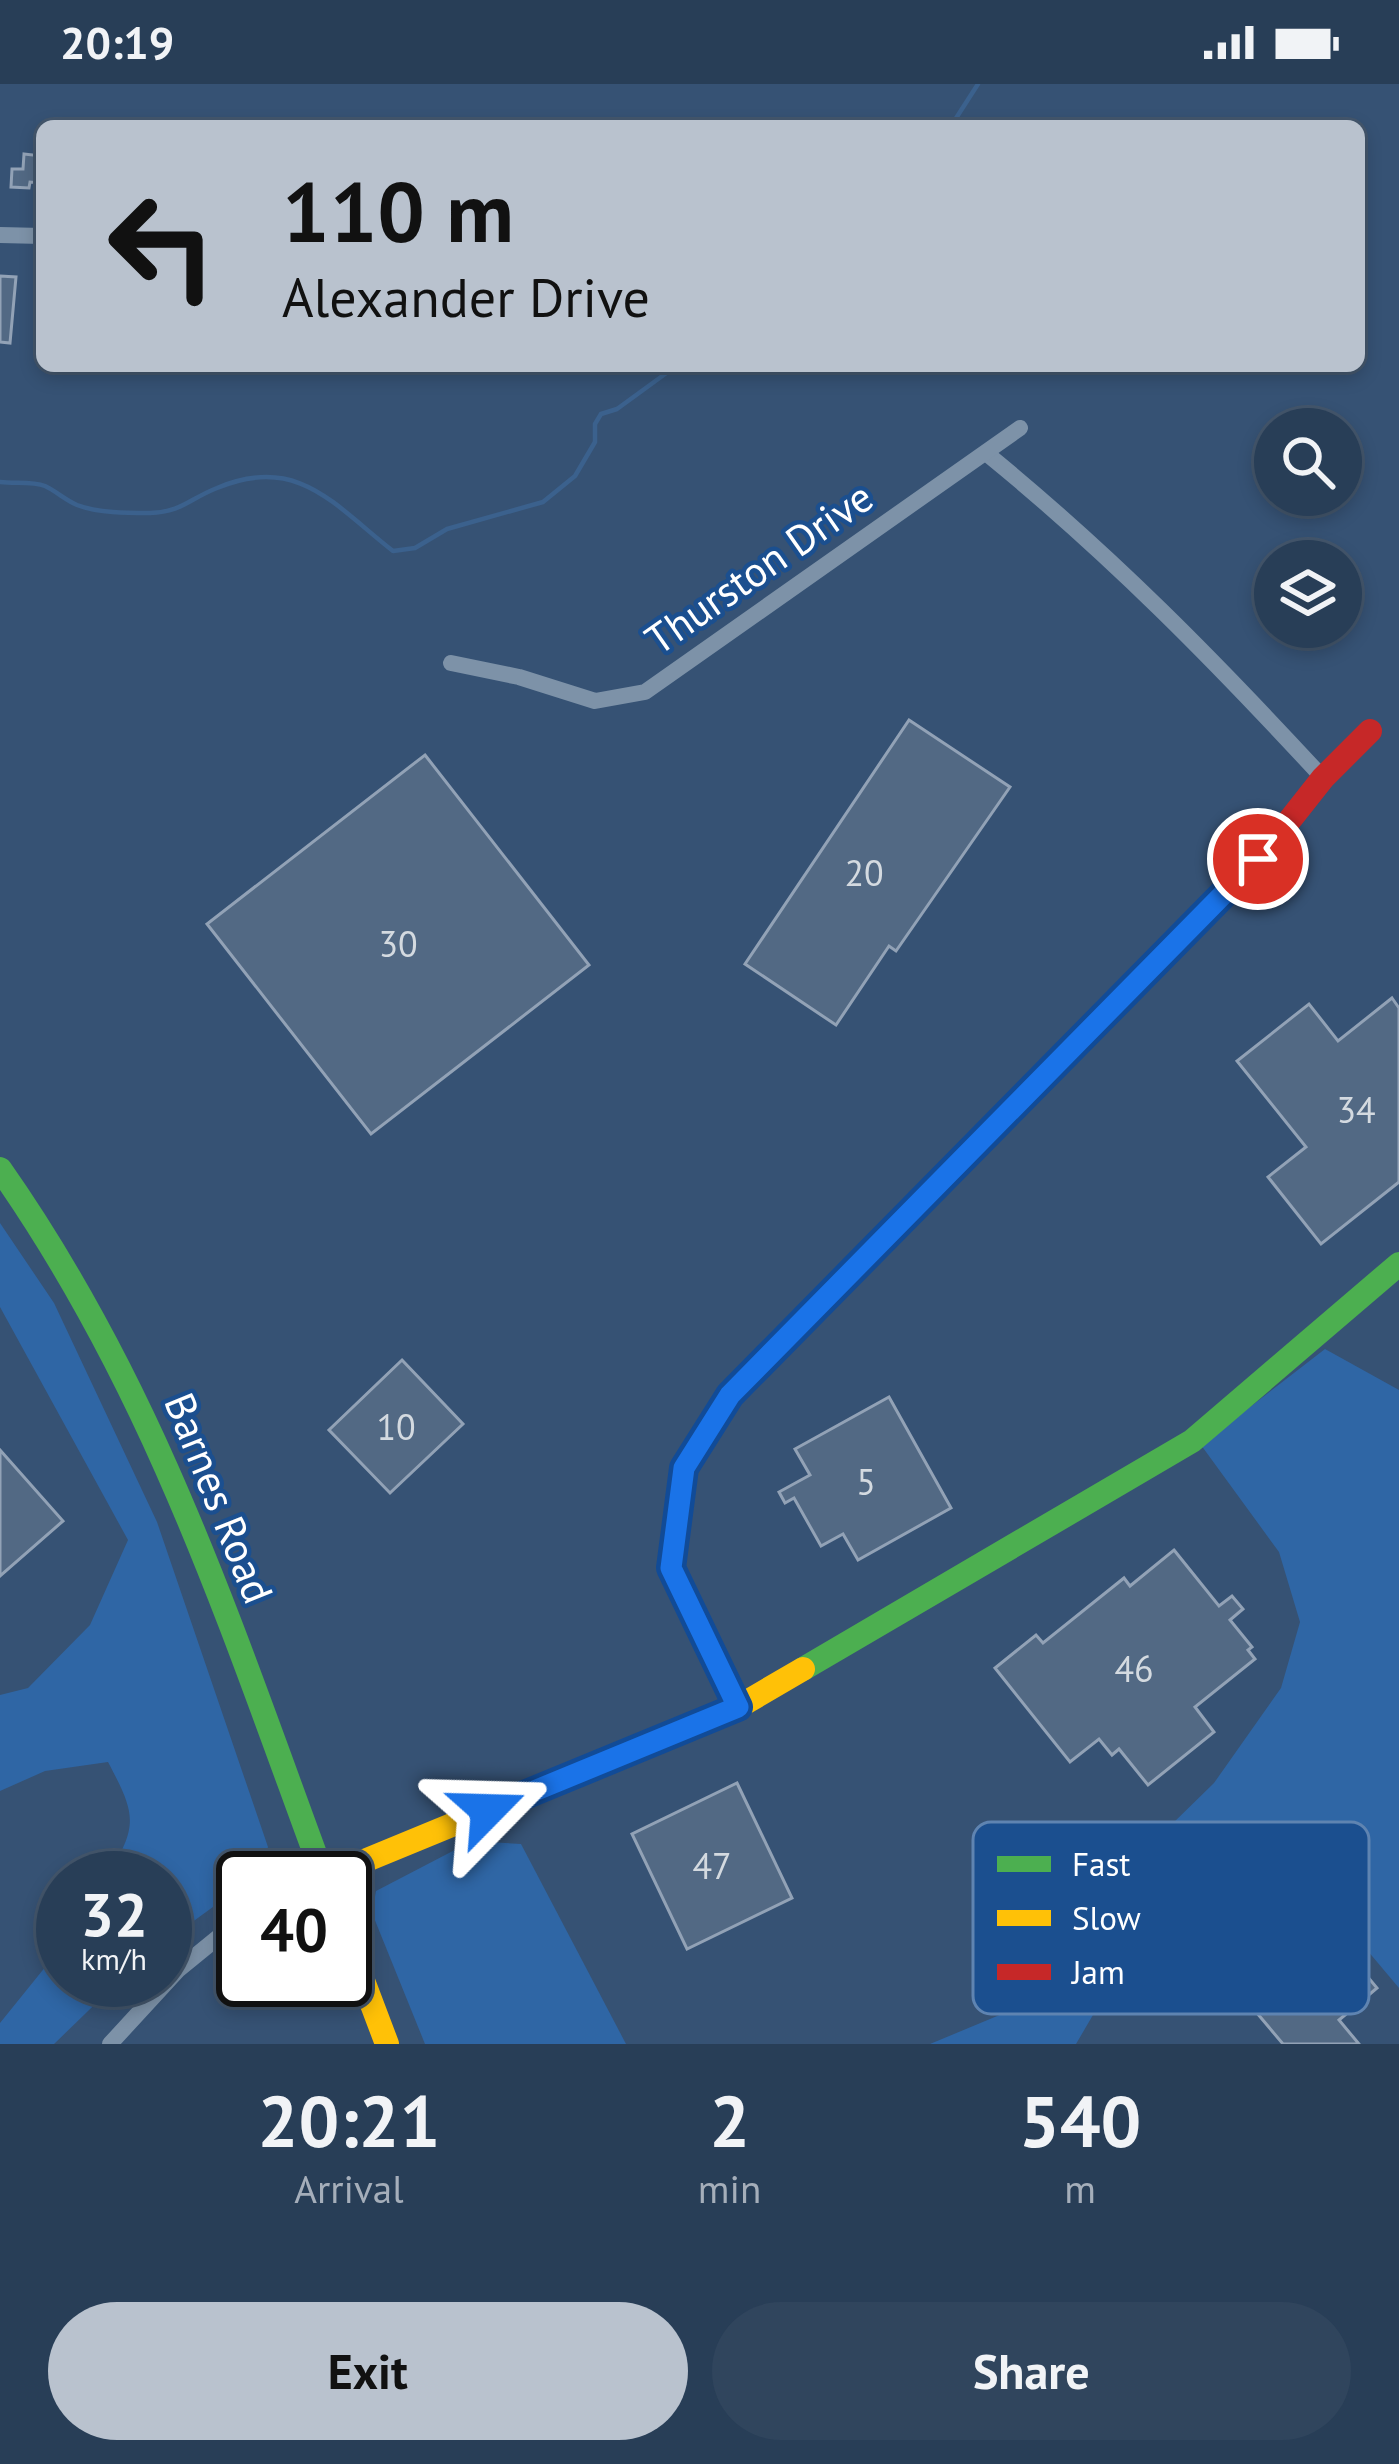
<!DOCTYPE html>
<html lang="en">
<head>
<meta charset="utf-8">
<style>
  body { margin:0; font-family:"PT Sans",sans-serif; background:#30455d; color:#f1f3f6; height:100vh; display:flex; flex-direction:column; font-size:45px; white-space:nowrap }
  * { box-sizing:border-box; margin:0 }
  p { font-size:39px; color:#a5aeba }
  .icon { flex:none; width:66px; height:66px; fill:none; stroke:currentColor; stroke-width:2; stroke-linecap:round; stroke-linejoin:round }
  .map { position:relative; height:1960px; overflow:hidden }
  .panel { display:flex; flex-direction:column; background:#283e57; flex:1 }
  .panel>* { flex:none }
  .hud { position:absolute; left:36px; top:36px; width:1329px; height:252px; border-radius:18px; box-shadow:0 6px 18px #0003,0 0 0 3px #44576d; background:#b9c2ce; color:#111; overflow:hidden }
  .fabs { position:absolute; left:1254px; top:324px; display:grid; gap:24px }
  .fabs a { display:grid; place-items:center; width:108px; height:108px; border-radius:50%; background:#283e57; box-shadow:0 6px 18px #0003,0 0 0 3px #44576d; font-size:60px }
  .speed { position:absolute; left:36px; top:1767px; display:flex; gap:24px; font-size:60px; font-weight:700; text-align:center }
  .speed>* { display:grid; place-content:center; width:156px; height:156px; border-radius:50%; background:#283e57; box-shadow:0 6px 18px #0003,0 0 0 3px #44576d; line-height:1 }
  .speed small { font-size:30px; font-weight:400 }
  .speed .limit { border:6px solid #111; border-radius:18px; background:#fff; color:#111 }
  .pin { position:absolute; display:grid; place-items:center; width:102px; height:102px; color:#fff; margin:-51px; border:6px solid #fff; border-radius:50%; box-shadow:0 3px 12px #0007 }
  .me { position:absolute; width:132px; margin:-66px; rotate:68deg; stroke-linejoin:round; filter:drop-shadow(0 0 9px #0008) }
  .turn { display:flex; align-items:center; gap:42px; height:252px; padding:0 48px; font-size:54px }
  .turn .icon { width:156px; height:156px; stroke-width:2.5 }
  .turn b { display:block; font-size:84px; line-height:102px }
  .eta { display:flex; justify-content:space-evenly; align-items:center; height:204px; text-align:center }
  .eta b { font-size:72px; font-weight:600; line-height:84px }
  .primary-button { display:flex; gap:24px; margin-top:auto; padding:24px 48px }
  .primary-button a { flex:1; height:138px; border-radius:72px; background:#b9c2ce; color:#111; font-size:48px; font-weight:600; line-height:138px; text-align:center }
  .primary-button a+a { background:#30455d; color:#f1f3f6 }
  .status { display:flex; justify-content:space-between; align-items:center; height:84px; padding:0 60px; background:#283e57; direction:ltr }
  .status svg { height:33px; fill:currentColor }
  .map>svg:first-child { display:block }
  .green { fill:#2f66a5 }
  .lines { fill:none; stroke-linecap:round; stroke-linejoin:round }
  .stream { stroke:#3b618d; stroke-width:4.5 }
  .building { fill:#526984; stroke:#92a2b6; stroke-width:3 }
  .street { stroke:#7d92a8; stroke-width:16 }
  .fast { stroke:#4caf50; stroke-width:24 }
  .slow { stroke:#ffc107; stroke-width:24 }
  .jam { stroke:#c62828; stroke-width:24 }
  .route-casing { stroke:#114b97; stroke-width:30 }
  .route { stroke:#1a73e8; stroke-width:21 }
  .labels { text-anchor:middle; stroke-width:9; stroke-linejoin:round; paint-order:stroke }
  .number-label { font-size:36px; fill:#d4dae0 }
  .street-label { font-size:42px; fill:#fff; stroke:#1b4f8f }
  .key { fill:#1b4f8f; stroke:#5f84b1; stroke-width:3 }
  .key-label { font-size:33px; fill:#fff }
</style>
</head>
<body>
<div class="status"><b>20:19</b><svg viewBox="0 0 49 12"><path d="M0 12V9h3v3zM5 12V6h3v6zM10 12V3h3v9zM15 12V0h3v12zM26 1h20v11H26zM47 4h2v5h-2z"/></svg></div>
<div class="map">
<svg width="1399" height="1960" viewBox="0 0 1399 1960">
  <rect width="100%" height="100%" fill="#365274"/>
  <!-- green -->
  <g class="green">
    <path d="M0 1139 54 1219 157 1438 268 1763 259 1789 243 1794V1801L165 1858V1794H106C139 1741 136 1731 108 1678L45 1687 0 1707V1611L28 1604 90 1541 128 1456 0 1223Z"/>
    <path d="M1325 1265 1399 1306V1904L1303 1790 1274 1783 1235 1809 1100 1919 1076 1960H930L1014 1925 1144 1785 1169 1743 1214 1699 1281 1604 1300 1538 1279 1468 1201 1361Z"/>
    <path d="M472 1757 521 1760 626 1960H425L372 1829 376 1807Z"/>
    <path d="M63 1861V1896H120L54 1960H0V1939Z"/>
  </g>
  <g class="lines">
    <!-- stream -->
    <g class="stream">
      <path d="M951 42 978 0"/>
      <path d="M0 398C14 400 32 397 45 402 56 407 65 416 77 421 98 429 127 429 150 429 182 428 189 415 217 404 298 370 334 421 393 467L415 464 447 445 543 418 575 392 595 358V340L601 330 617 325 676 282"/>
    </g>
  </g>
  <!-- building -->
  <g class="building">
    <path d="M24 70 42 72V99L30 98 29 104 11 103 12 85H23Z"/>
    <path d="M0 192 16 193 10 259 0 258Z"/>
    <path d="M909 636 1010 703 896 867 889 862 836 941 745 880Z"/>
    <path d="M425 671 589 881 371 1050 207 840Z"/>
    <path d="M1392 914 1399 924V1098L1321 1160 1268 1093 1306 1063 1237 977 1309 920 1338 957Z"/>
    <path d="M402 1276 463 1340 390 1409 329 1346Z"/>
    <path d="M889 1313 951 1424 858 1476 843 1450 821 1462 794 1414 785 1419 779 1408 810 1391 795 1365Z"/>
    <path d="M0 1366 63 1437 0 1492Z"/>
    <path d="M1174 1466 1219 1522 1232 1512 1243 1525 1230 1536 1252 1563 1248 1566 1255 1575 1195 1623 1214 1648 1148 1701 1119 1665 1112 1671 1099 1655 1070 1678 995 1584 1036 1551 1043 1559 1124 1494 1130 1502Z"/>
    <path d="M737 1699 792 1814 687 1865 632 1750Z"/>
    <path d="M1307 1820 1377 1904 1339 1936 1359 1960H1283L1224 1890Z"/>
  </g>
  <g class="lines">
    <!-- street -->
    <g class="street">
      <path d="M0 151 42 152"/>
      <path d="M986 369C1111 471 1214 576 1323 694"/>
      <path d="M451 579 519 593 595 617 645 608 1020 344"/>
      <path d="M110 1960 178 1886 243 1833"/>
    </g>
    <!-- fast -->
    <g class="fast">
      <path d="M0 1085C156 1307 231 1543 324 1794"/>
      <path d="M803 1585 1192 1357 1399 1180"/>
      <path d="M738 1623 671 1484 684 1384 730 1311 892 1147"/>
    </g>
    <!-- slow -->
    <g class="slow">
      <path d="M323 1794 738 1623 803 1585"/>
      <path d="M345 1849 387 1960"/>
    </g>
    <!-- jam -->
    <path class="jam" d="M892 1147 1259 775 1323 694 1370 647"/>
  </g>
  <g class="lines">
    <defs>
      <path id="route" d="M488 1726 738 1623 671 1484 684 1384 730 1311 1258 775"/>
    </defs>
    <!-- route casing -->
    <use href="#route" class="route-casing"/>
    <!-- route -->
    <use href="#route" class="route"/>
  </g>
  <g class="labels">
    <!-- number labels -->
    <g class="number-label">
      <text x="864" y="802">20</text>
      <text x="398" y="873">30</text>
      <text x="1356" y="1039">34</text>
      <text x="396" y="1356">10</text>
      <text x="866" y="1411">5</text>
      <text x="1134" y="1598">46</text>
      <text x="712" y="1795">47</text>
    </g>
    <!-- street labels -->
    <g class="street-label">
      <text transform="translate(759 484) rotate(-35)" y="15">Thurston Drive</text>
      <text transform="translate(219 1414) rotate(68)" y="15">Barnes Road</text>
    </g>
  </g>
  <!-- legend -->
  <rect x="973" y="1738" width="396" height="192" rx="18" class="key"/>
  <rect x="997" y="1772" width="54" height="16" fill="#4caf50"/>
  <rect x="997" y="1826" width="54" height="16" fill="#ffc107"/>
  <rect x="997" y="1880" width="54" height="16" fill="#c62828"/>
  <g class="key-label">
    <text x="1072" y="1792">Fast</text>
    <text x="1072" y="1846">Slow</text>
    <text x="1072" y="1900">Jam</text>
  </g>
</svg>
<div class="fabs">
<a><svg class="icon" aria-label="search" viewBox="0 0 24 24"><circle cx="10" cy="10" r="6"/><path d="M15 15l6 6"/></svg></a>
<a><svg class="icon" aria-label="layers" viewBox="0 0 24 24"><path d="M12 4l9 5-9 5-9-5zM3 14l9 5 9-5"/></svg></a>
</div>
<div class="speed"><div>32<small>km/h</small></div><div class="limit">40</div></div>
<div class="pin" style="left:1258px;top:775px;background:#d93025"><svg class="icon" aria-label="arrive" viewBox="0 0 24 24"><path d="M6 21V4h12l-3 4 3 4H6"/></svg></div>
<svg class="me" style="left:488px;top:1726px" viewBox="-20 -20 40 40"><path d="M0-17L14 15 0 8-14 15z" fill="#1a73e8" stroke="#fff" stroke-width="4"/></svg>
<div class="hud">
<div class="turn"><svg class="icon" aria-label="left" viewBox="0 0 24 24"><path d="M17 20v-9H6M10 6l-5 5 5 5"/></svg><div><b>110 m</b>Alexander Drive</div></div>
</div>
</div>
<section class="panel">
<div class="eta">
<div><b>20:21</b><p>Arrival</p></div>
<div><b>2</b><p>min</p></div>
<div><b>540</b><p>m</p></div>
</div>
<div class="primary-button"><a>Exit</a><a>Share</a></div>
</section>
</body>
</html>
